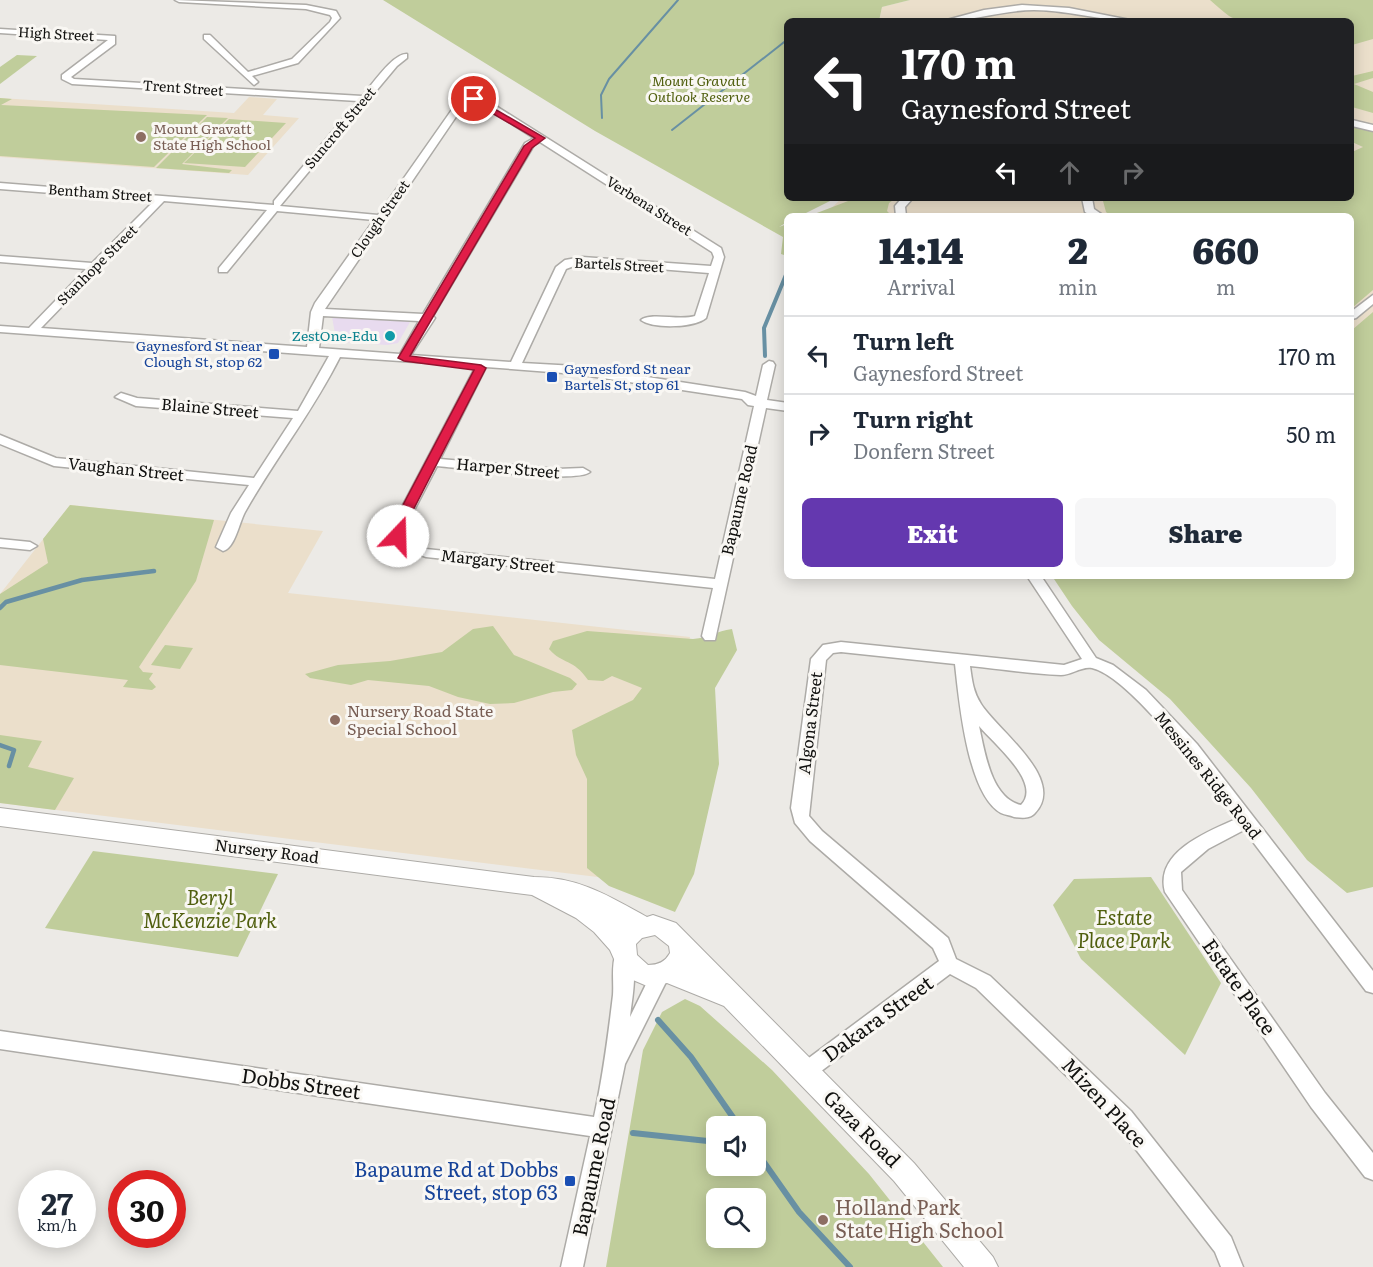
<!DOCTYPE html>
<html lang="en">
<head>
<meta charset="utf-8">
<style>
  body { margin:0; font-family:Literata,serif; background:#f6f6f7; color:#1f2937; height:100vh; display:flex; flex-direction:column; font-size:22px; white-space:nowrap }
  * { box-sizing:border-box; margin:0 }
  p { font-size:20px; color:#747a83 }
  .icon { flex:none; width:33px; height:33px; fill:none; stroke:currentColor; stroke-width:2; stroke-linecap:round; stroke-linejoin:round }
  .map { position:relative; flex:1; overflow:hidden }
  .drawer { position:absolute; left:784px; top:213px; width:570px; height:366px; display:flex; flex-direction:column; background:#fff; border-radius:9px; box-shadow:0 3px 15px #0003 }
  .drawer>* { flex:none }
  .top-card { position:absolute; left:784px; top:18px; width:570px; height:183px; border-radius:9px; box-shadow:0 3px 15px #0003; background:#202124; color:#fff; overflow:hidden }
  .fabs { position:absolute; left:706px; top:1116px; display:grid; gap:12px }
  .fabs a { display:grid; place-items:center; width:60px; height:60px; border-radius:9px; background:#fff; box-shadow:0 3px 15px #0003; font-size:30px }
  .speed { position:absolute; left:18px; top:1170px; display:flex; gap:12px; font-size:30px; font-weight:700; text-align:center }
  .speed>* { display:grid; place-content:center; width:78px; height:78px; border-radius:50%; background:#fff; box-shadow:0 3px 15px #0003; line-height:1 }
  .speed small { font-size:15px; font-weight:400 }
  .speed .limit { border:9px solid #d22; background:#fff; color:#111 }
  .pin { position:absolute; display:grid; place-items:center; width:51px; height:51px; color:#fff; margin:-26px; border:3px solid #fff; border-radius:50%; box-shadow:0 2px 6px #0007 }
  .me { position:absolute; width:66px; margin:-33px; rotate:21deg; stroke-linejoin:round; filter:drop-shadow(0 0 4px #0008) }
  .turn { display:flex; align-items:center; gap:21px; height:126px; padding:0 18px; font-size:27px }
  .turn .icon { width:78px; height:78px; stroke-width:2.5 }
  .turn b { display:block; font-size:42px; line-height:51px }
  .lanes { display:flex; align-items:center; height:57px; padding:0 18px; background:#0003; justify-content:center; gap:30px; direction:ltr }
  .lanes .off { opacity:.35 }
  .eta { display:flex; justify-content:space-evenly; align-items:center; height:102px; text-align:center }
  .eta b { font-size:36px; font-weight:800; line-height:42px }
  .primary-button { display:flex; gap:12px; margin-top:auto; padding:12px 18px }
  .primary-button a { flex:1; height:69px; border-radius:9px; background:#6438af; color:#fff; font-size:24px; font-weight:800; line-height:69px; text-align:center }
  .primary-button a+a { background:#f6f6f7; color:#1f2937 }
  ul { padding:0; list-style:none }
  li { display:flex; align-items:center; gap:18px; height:78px; padding:0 18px; border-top:2px solid #e0e1e3 }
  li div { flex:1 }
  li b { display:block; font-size:22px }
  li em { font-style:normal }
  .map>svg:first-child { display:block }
  .commercial { fill:#e8dbef }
  .education { fill:#ebdfcb }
  .green { fill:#c0cd9b; fill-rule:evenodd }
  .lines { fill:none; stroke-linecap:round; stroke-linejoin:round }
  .stream-far3 { stroke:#6890a3; stroke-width:2 }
  .stream-far2 { stroke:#6890a3; stroke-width:4 }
  .stream-far1 { stroke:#6890a3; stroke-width:4.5 }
  .stream { stroke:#6890a3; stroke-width:6 }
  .minor-casing { stroke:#adaba7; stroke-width:3 }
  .major-casing { stroke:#adaba7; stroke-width:2 }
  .minor { fill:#fff; fill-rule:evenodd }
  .major { fill:#fff; fill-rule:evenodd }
  .route { fill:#e11d48; stroke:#92132f; stroke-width:1.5 }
  .education-dot { fill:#8d6e63; stroke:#f9f7f3; stroke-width:2 }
  .culture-dot { fill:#0f9aa8; stroke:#f9f7f3; stroke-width:2 }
  .transit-dot { fill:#1a4fb4; stroke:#f9f7f3; stroke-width:2 }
  .labels { text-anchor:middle; stroke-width:6; stroke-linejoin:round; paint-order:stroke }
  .far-street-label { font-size:14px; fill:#11110f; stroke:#f9f7f3 }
  .far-park-label { font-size:14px; font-style:italic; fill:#505f0e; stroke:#f9f7f3 }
  .far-education-label { font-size:14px; fill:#785e54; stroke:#f9f7f3; text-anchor:start }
  .far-culture-label { font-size:14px; fill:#0d838f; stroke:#f9f7f3; text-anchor:end }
  .far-transit-label { font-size:14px; fill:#164399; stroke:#f9f7f3; text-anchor:end }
  .street-label { font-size:16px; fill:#11110f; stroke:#f9f7f3 }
  .education-label { font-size:16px; fill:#785e54; stroke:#f9f7f3; text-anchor:start }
  .near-park-label { font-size:20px; font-style:italic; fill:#505f0e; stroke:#f9f7f3 }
  .near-street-label { font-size:20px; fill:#11110f; stroke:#f9f7f3 }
  .near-transit-label { font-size:20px; fill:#164399; stroke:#f9f7f3; text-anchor:end }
  .near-education-label { font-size:20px; fill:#785e54; stroke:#f9f7f3; text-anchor:start }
</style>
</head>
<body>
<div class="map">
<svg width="1373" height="1267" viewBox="0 0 1373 1267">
  <rect width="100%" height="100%" fill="#eceae6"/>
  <!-- commercial -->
  <path class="commercial" d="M338 315 408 320 410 322 398 343 387 345 342 342 336 339 332 317Z"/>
  <!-- education -->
  <g class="education">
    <path d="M910 0H1373V380L1352 392V216H823L842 198H1352V21H879L882 7Z"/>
    <path d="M249 97 277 99 263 115 299 118 248 175 0 157V98L234 113Z"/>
    <path d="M70 505 323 531 288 593 690 637 630 881 0 803V594Z"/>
  </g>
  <!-- green -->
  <g class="green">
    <path d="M383 0H910L882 7 879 21H788V198H836L800 216H788L787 222 779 227 787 224V256L781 254 783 237 595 131Z"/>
    <path d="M1210 0H1373V39L1352 45V21H1290L1282 18C1271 25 1241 23 1229 16 1222 11 1216 5 1210 0Z"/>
    <path d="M17 55 37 56 0 84V67Z"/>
    <path d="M1373 71V78L1354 84 1373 92V113L1352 107V76Z"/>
    <path d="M0 98 12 99 1 105 207 115 154 167 0 156Z"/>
    <path d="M207 117 228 118 182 164 232 170 229 173 156 168Z"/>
    <path d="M229 119 286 123 245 167 184 163Z"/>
    <path d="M1352 125 1373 131V290L1352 308V216H1111L1106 212 1103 201 1106 198H1352V152L1363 147 1352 142Z"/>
    <path d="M856 198H896L889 203 887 211 892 216H809Z"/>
    <path d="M1373 312V887L1347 893 1307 860 1251 788 1170 699 1099 640 1072 606 1052 576H1352V330Z"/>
    <path d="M70 505 214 520 196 581 139 667 143 672 153 673 149 679 156 687 152 690 123 687 128 680 0 665V594L48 563 43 539Z"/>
    <path d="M493 626 514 655 570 678 577 684 572 690 553 692 514 703 490 704 458 697 429 686 368 680 351 685 310 678 305 674 338 665 390 661 442 652 473 629Z"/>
    <path d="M732 629 737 650 715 688 719 764 694 874 675 912 609 886 587 868V779L576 755 572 730 633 700 642 688 612 676 603 681 588 680C573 658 563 665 549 649L553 641 587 631 693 639C710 638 716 631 732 629Z"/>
    <path d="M165 645 193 648 180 669 151 665Z"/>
    <path d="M0 735 42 741 28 767 74 778 55 810 0 803Z"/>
    <path d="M93 851 278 874 238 957 45 928Z"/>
    <path d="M1151 877 1221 983 1185 1055 1081 959 1053 905 1074 879Z"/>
    <path d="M685 999 700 1006 772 1070 869 1174 943 1267H606L643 1050 662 1012ZM717 1126H756V1166H717ZM717 1198H756V1238H717Z"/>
  </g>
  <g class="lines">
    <!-- stream-far3 -->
    <g class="stream-far3">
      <path d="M602 118 601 95 609 79 678 0"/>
      <path d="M672 130 788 39"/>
    </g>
    <!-- stream-far2 -->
    <path class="stream-far2" d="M765 356 764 328 788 270"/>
    <!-- stream-far1 -->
    <g class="stream-far1">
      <path d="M0 608 6 602 82 580 154 571"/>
      <path d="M0 745 14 750 9 766"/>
    </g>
    <!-- stream -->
    <g class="stream">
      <path d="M658 1020 691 1057 739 1126"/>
      <path d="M633 1133 717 1142"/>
      <path d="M756 1151 799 1212 850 1267"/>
    </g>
    <defs>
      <g id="minor">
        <path d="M175 0 306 5 336 11 340 18 298 63 252 76 258 82 254 85 204 39V35H210L248 72 292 59 330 22 332 18 330 15 306 9 179 2Z"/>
        <path d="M1022 5 1069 8 1135 21C1101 21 1068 10 1034 10 1003 10 974 21 943 21L984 10Z"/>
        <path d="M0 29 115 36V44L71 77 74 79 362 96C372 85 393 53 407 54V58L397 66 280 206 378 215 458 101 471 96 488 101 721 248 724 257 706 318C694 328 653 329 641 320 651 312 680 321 695 316L709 273 582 263 566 269 522 363 576 366 745 392 756 396 763 365 769 361 773 362 775 365 767 400 788 403V411L766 408 715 640H705L702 636 713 588 426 557 398 547 393 536 394 522 476 366 340 357C313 411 275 459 245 512 239 523 235 548 223 551L216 547 231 513 249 485 54 466 0 444V435L56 458 254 478 293 418 136 406 115 397 121 393 137 398 298 411 329 356 0 332V326L29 328 86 269 0 262V256L92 263 154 201 0 189V183L274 205V201L358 101 72 84 62 79V75L108 40 0 33ZM472 102 482 105 534 138 525 143 423 314 325 309 464 105ZM540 142 712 252 714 257 711 266 582 257 565 260 556 267 511 362 411 355 435 318 433 316 534 145ZM164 201 267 210 219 268V272H227L277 211 374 220 315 303 311 312 307 347 41 328ZM323 316 419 321 400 354 319 348ZM486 367 576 374 742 399 748 405 754 406 715 579 426 549 408 541V522L437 466C460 468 577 484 590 472L583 468 557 469 440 459Z"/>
        <path d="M1352 120 1373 125V131L1352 126Z"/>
        <path d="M902 198H913L905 207 906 216H896L895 206Z"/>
        <path d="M1082 198H1092L1094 209 1104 216H1092L1085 212Z"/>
        <path d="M1373 295V304L1356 318 1352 319V311Z"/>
        <path d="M0 539 30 542 37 546 30 550 0 547Z"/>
        <path d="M1027 576H1041L1096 658 1113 665 1146 690 1197 744 1373 971V993L1366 991 1244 830 1208 849 1181 872 1182 890 1325 1093 1373 1153V1180L1365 1177 1311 1107 1165 892C1154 852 1207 832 1236 819 1211 786 1130 676 1092 668 1082 666 1071 675 1061 675 1031 674 1000 669 970 666 972 680 973 692 981 704 997 730 1067 779 1035 813 1030 819 1021 818 1014 817 1010 815 1005 815 1001 813 967 794 959 699 955 664L841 652 833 653 826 660 809 816 822 831 948 938 956 959 990 976 1131 1111 1231 1237 1243 1267H1221L1215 1252 1117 1125 976 988 950 974 812 1078 805 1081 798 1078 795 1072 798 1066 939 961 933 948 810 841 795 823 791 808 811 659 823 645 841 642 1064 665 1082 659ZM979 726C993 743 1043 783 1021 805 991 798 985 753 979 726Z"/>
        <path d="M623 951 630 953C638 971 632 998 630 1017L654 968 661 966 668 968 670 974 625 1064 583 1267H561L590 1136 0 1049V1031L594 1117C603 1076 608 1037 613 995 614 982 611 965 616 953Z"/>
      </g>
      <path id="major" d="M0 808 534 877C579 877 609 896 647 917L653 915 676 923 914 1163 993 1257 998 1267H964L894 1181 724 1006 667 983 647 986 626 977 618 968 610 950 594 932 576 918 532 895 0 826ZM655 935 669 946 670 953C665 962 658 965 648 965L637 955 636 944 642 938Z"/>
    </defs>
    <!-- minor casing -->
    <use href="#minor" class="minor-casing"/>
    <!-- major casing -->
    <use href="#major" class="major-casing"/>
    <!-- minor -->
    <use href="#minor" class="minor"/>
    <!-- major -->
    <use href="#major" class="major"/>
  </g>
  <!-- route -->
  <path class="route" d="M474 97 545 138 532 148 410 356 481 365 486 368 407 522 404 536 398 539 391 536 394 522 474 370 404 361 398 358 524 146 535 138 471 101Z"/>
  <!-- markers -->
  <g class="education-dot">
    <circle cx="141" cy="137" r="6"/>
    <circle cx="335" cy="720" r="6"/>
    <circle cx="823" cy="1220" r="6"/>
  </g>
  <circle class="culture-dot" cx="390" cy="336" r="6"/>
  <g class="transit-dot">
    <rect x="268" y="348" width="12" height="12" rx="3"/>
    <rect x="546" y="371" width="12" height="12" rx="3"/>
    <rect x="564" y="1175" width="12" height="12" rx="3"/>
  </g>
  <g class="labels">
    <!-- far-street labels -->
    <g class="far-street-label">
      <text transform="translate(56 34) rotate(3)" y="5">High Street</text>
      <text transform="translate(183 88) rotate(4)" y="5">Trent Street</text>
      <text transform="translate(340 128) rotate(-50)" y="5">Suncroft Street</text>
      <text transform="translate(100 193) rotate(4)" y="5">Bentham Street</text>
      <text transform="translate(649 206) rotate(32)" y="5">Verbena Street</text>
      <text transform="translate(380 219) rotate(-55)" y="5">Clough Street</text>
      <text transform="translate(97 265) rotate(-45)" y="5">Stanhope Street</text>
      <text transform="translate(619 265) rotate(3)" y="5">Bartels Street</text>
    </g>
    <!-- far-park labels -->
    <g class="far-park-label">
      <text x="699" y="86">Mount Gravatt<tspan x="699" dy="16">Outlook Reserve</tspan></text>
    </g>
    <!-- far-education labels -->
    <g class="far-education-label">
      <text x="153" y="134">Mount Gravatt<tspan x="153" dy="16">State High School</tspan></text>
    </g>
    <!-- far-culture labels -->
    <g class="far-culture-label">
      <text x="378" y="341">ZestOne-Edu</text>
    </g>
    <!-- far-transit labels -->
    <g class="far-transit-label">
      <text x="262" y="351">Gaynesford St near<tspan x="262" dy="16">Clough St, stop 62</tspan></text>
      <text x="564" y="374" text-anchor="start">Gaynesford St near<tspan x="564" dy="16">Bartels St, stop 61</tspan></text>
    </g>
    <!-- street labels -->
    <g class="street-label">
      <text transform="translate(210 408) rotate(5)" y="6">Blaine Street</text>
      <text transform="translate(508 468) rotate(5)" y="6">Harper Street</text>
      <text transform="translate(126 469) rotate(6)" y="6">Vaughan Street</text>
      <text transform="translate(739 500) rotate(-77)" y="6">Bapaume Road</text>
      <text transform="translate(498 561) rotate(6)" y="6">Margary Street</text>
      <text transform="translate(810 723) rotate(-83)" y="6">Algona Street</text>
      <text transform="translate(1208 775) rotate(51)" y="6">Messines Ridge Road</text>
      <text transform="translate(267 851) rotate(7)" y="6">Nursery Road</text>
    </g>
    <!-- education labels -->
    <g class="education-label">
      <text x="347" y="717">Nursery Road State<tspan x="347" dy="18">Special School</tspan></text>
    </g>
    <!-- near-park labels -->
    <g class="near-park-label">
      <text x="210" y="905">Beryl<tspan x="210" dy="23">McKenzie Park</tspan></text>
      <text x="1124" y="925">Estate<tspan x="1124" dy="23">Place Park</tspan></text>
    </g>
    <!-- near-street labels -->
    <g class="near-street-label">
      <text transform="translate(1239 987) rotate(55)" y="7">Estate Place</text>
      <text transform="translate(878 1019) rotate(-36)" y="7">Dakara Street</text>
      <text transform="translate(301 1084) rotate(8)" y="7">Dobbs Street</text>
      <text transform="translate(1104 1103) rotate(47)" y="7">Mizen Place</text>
      <text transform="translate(862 1129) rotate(45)" y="7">Gaza Road</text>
      <text transform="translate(594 1167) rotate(-78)" y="7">Bapaume Road</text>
    </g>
    <!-- near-transit labels -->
    <g class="near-transit-label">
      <text x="558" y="1177">Bapaume Rd at Dobbs<tspan x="558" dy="23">Street, stop 63</tspan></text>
    </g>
    <!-- near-education labels -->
    <g class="near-education-label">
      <text x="835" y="1215">Holland Park<tspan x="835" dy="23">State High School</tspan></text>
    </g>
  </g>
</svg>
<div class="fabs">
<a><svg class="icon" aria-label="sound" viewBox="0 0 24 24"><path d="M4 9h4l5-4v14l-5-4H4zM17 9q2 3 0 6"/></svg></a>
<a><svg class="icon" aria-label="search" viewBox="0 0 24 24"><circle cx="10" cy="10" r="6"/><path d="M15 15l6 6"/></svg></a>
</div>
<div class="speed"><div>27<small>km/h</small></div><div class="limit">30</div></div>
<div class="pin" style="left:474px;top:99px;background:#d93025"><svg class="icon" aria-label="arrive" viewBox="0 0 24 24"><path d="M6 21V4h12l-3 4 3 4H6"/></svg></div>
<svg class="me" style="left:398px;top:536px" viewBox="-20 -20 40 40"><circle r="19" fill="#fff"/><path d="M0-13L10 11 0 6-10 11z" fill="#e11d48"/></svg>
<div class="top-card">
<div class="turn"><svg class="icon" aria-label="left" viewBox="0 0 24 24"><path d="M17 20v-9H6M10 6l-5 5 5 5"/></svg><div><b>170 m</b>Gaynesford Street</div></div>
<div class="lanes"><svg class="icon" aria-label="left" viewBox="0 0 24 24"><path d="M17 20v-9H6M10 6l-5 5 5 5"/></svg><svg class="icon off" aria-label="ahead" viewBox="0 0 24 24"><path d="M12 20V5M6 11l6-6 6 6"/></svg><svg class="icon off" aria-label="right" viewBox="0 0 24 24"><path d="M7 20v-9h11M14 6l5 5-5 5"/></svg></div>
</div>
<section class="drawer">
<div class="eta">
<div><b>14:14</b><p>Arrival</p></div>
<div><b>2</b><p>min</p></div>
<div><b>660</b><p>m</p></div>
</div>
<ul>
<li><svg class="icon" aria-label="left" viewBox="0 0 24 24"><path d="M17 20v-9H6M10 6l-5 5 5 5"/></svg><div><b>Turn left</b><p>Gaynesford Street</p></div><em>170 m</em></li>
<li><svg class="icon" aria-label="right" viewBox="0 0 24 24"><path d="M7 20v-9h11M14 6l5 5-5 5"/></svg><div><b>Turn right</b><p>Donfern Street</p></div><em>50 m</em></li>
</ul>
<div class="primary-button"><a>Exit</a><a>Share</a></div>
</section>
</div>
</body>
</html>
